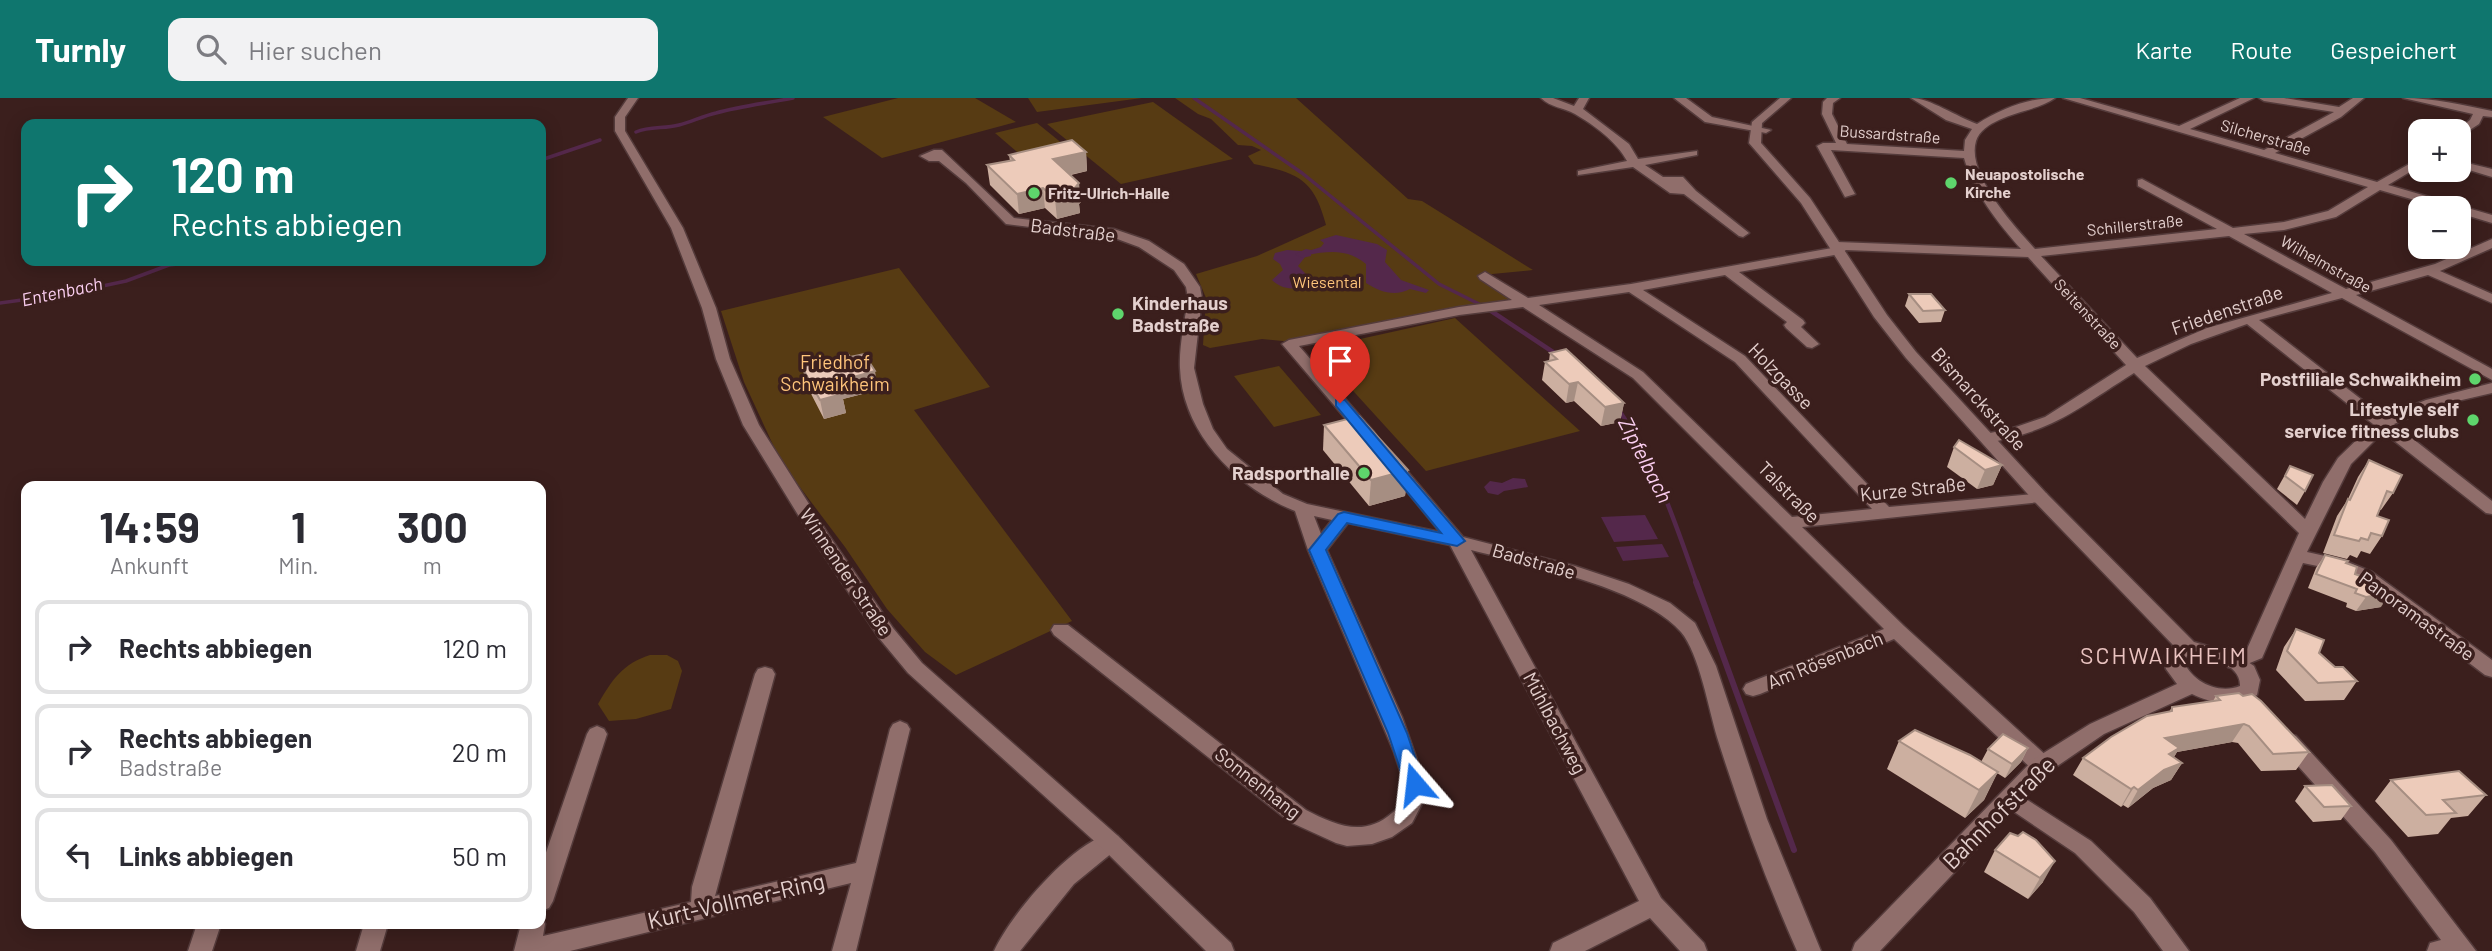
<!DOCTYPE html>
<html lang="de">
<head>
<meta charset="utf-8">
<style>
  body { margin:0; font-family:Barlow,sans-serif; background:#f2f2f3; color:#2b2b33; height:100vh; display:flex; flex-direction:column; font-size:26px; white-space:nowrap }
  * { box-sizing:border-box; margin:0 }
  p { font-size:23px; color:#7c7c81 }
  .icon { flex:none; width:38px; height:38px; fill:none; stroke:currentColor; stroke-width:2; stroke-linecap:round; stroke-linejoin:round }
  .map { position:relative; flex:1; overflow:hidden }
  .sheet { position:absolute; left:21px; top:383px; width:525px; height:448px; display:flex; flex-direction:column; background:#fff; border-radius:14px; box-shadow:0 4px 18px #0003 }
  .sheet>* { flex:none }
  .banner { position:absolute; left:21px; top:21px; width:525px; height:147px; border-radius:14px; box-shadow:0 4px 18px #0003; background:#0f766e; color:#fff; overflow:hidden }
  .buttons { position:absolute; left:2408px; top:21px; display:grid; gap:14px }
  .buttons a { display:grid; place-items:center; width:63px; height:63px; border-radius:14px; background:#fff; box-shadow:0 4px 18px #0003; font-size:35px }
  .pin { position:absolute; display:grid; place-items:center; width:60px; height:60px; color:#fff; margin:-72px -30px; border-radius:50% 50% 50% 0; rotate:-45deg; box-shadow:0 0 7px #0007 }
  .pin .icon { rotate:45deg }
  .me { position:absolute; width:77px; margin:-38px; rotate:343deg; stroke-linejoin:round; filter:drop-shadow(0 0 5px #0008) }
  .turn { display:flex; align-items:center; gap:24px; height:147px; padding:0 35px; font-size:32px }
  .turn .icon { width:91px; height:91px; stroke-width:2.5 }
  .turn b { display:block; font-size:49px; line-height:60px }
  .eta { display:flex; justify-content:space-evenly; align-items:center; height:119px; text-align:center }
  .eta b { font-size:42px; font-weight:700; line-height:49px }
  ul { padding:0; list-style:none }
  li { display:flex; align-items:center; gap:21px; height:94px; margin:0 14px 10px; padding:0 21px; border:4px solid #e1e1e2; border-radius:14px }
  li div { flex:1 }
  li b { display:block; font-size:26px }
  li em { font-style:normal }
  header { display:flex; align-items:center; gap:42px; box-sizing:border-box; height:98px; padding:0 35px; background:#0f766e; color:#fff }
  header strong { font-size:33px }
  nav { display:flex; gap:38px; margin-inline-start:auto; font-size:24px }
  .search { width:490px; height:63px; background:#f2f2f3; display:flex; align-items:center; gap:18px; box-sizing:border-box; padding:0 24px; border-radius:14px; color:#7c7c81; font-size:26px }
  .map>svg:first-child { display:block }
  .green { fill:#573b13 }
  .water { fill:#54284b }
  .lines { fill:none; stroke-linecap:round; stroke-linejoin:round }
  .stream-far2 { stroke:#54284b; stroke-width:3.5 }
  .stream-far1 { stroke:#54284b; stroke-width:4.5 }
  .stream { stroke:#54284b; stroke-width:6 }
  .canal { fill:#54284b; fill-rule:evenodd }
  .minor-casing { stroke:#543b3b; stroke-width:3 }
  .tertiary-casing { stroke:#543b3b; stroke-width:3 }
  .secondary-casing { stroke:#543b3b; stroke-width:3 }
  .minor { fill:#906e6b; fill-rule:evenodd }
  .tertiary { fill:#906e6b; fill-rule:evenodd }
  .secondary { fill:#906e6b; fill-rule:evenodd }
  .wall { fill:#ccafa0 }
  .shaded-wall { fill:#a68e82 }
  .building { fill:#edcbba; stroke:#a68e82; stroke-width:2 }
  .route { fill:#1a73e8; stroke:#114b97; stroke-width:2 }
  .poi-dot { fill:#5ed56c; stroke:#3b1f1d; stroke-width:2.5 }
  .labels { text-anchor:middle; stroke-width:7; stroke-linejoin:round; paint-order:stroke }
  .far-street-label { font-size:16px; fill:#e4d0ce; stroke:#3b1f1d }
  .far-poi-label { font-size:16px; font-weight:bold; fill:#e4d0ce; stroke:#3b1f1d; text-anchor:start }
  .far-park-label { font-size:16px; fill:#ffc57b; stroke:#3b1f1d }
  .far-water-label { font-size:18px; font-style:italic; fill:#fbcef0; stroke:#3b1f1d }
  .street-label { font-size:19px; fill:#e4d0ce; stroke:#3b1f1d }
  .poi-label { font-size:19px; font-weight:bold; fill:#e4d0ce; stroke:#3b1f1d; text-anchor:end }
  .park-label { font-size:19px; fill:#ffc57b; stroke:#3b1f1d }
  .water-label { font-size:21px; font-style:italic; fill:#fbcef0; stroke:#3b1f1d }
  .quarter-label { font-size:23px; letter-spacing:2px; fill:#eac3c0; stroke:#3b1f1d }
  .near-street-label { font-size:23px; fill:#e4d0ce; stroke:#3b1f1d }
</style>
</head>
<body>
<header>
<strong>Turnly</strong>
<div class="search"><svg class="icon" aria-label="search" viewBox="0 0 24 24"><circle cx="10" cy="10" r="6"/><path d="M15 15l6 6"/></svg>Hier suchen</div>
<nav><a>Karte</a><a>Route</a><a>Gespeichert</a></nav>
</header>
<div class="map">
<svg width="2492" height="853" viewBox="0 0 2492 853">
  <rect width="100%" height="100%" fill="#3b1f1d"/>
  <!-- green -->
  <g class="green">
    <path d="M898 0H975L1016 24 882 60 823 19Z"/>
    <path d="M1028 0H1142L1037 14Z"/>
    <path d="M1175 0H1296L1408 101 1422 103 1533 172 1482 177 1506 194 1509 201 1293 244 1262 241 1210 250 1203 247 1206 200 1196 176 1257 158 1326 127C1314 81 1298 75 1254 66L1248 58 1261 52 1252 48 1238 47 1211 21 1198 16Z"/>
    <path d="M1153 4 1233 61 1121 86 1047 26Z"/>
    <path d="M1037 25 1074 55 1030 65 995 35Z"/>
    <path d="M899 170 990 289 914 312 1072 523 956 577 925 554 887 511 845 449 781 364 744 284 721 213Z"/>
    <path d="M1455 220 1580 333 1426 373 1315 251Z"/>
    <path d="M1279 268 1321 317 1274 329 1234 278Z"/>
    <path d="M650 557H667L678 563 682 573 671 611 636 621 609 623 598 606C612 582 622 566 650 557Z"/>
  </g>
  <!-- water -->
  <g class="water">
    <path d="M1336 137 1377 146 1387 152 1385 164 1401 182 1429 192 1426 195 1410 191C1395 199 1380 194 1366 185V166C1348 151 1329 153 1308 157L1305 154 1321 149 1324 145 1320 142Z"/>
    <path d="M1287 152 1301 153 1305 159 1298 168 1310 180C1302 194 1283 193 1272 182L1283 172 1280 166 1273 161 1275 155Z"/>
    <path d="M1513 380 1525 381 1528 389 1504 393 1498 397 1488 395 1484 389 1490 383 1502 385Z"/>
    <path d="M1645 417 1658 441 1614 444 1601 419Z"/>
    <path d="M1662 446 1669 459 1623 463 1616 449Z"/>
  </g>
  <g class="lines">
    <!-- stream-far2 -->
    <g class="stream-far2">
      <path d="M1194 0 1302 75 1439 186 1485 209"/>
      <path d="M636 34C650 28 664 31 679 27 691 24 703 18 716 15 741 8 768 5 793 0"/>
      <path d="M541 62 600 42"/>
      <path d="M0 205 65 196 126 183 169 167 205 163"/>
    </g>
    <!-- stream-far1 -->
    <g class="stream-far1">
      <path d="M1482 207 1559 258"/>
      <path d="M1618 311C1656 364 1675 425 1697 486"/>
    </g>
    <!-- stream -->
    <path class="stream" d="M1696 484 1794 752"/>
    <!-- canal -->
    <path class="canal" d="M1306 151 1311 152V158L1302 160 1295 156Z"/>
    <defs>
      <g id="minor">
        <path d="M1541 0H1553L1574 8 1579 0H1589L1583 11 1629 46 1638 61 1697 53V57L1645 67 1663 79H1683L1696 93 1749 135 1743 139 1739 138 1684 96 1670 95 1633 69 1578 77V73L1627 63C1617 44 1594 27 1575 16 1563 9 1551 10 1541 0Z"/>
        <path d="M1674 0H1686L1712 19 1771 32 1766 35 1705 24Z"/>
        <path d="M1827 0H1840L1833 5 1832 16 1847 46 1964 53 1965 42 1972 31 1946 22 1911 0C1930 0 1957 19 1977 26 2001 11 2028 0 2055 0 2040 11 2017 13 1999 22 1990 26 1979 33 1976 43 1966 76 2014 128 2035 151L2217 131 2138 88V82L2142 81 2233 130 2284 124 2328 113 2368 89 2063 0H2080L2179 28 2240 0H2254L2190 31 2264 52 2334 14 2264 3 2259 0H2284L2339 9 2353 0H2364L2341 19 2275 55 2377 84 2420 60V68L2388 87 2492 117V125L2459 115V110H2442L2380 92 2336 119 2284 132 2244 136 2346 191 2435 166 2492 141V150L2440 173 2492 196V205L2428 177 2356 197 2492 271V282L2342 200 2259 222 2384 319 2426 302 2492 285V295L2436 308 2394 326 2492 403V416L2486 415 2383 334 2351 366 2307 454 2343 462 2372 474 2492 562V579L2485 577 2360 482 2332 471 2303 465 2262 560 2235 571 2228 569 2225 564 2228 559 2247 551 2299 435 2134 275C2078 310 2055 333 1986 345L1978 340 1980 337 2010 331 2045 319 2126 267 2028 159 1846 152 1840 156 1739 174 1803 222 1805 225 1801 229 1819 246 1812 250 1807 249 1786 230 1784 227 1787 224 1725 177 1643 192 1745 258 1889 409 2046 395 2049 399 2046 403 2040 404 1802 429 1904 528 2050 661 2053 667 2050 673 2042 675 2034 673 1894 541 1760 596 1753 598 1746 596 1743 591 1746 586 1884 531 1633 280 1523 209 1459 217 1299 248 1374 334 1376 337 1374 340H1362L1282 246 1289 242 1459 209 1512 202 1480 181 1478 178 1485 174 1528 200 1631 186 1832 150V145L1837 144 2021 151C1997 124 1974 95 1964 60L1831 52 1855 96 1845 99 1817 48 1823 45H1836L1822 16 1823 4ZM2229 138 2332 195 2207 230 2137 260 2041 158ZM1629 194 1735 264 1872 411 1792 419 1643 274 1539 207ZM2247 226 2373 326 2338 360 2323 384 2305 421 2145 268 2191 246Z"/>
        <path d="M2403 0C2433 0 2463 7 2492 13V19L2483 18 2479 26 2459 39V33H2456L2470 22 2473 16Z"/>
        <path d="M934 52H942L1014 120 1114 131 1149 143 1184 166 1200 189 1202 200 1194 270 1203 306 1213 331 1227 351 1283 396 1307 406 1440 434 1383 364 1391 359 1397 361 1463 439 1575 468 1629 486 1670 505 1695 525 1716 568 1767 721 1821 853H1797C1766 783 1740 712 1717 639 1709 612 1699 555 1681 534 1643 490 1527 466 1471 452L1661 800 1704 845 1707 853H1680L1650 820 1585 853H1550L1553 845 1639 803 1450 447 1348 425 1327 452 1402 619 1424 682 1426 698 1412 725 1392 739 1372 746 1347 748 1336 745 1290 724 1054 537 1051 532 1054 527H1068L1306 712C1335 727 1364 740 1392 715 1398 711 1403 704 1404 697 1405 683 1398 667 1394 654L1308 452 1295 413C1237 390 1182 335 1180 270 1179 247 1185 222 1188 200L1186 189 1174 172 1139 149 1112 139 1006 126 966 85 939 63H929L920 58ZM1314 418 1332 422 1321 436Z"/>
        <path d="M2459 63 2492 71V79L2459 69Z"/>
        <path d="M765 569 772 571 775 576 715 798 856 765 890 631 893 626 900 623 907 626 910 631 856 853H832L851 785 570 853H514L521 826H541V818L545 826 543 838 691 804 692 789 755 576 758 571Z"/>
        <path d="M597 628 604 631 607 636 553 803 549 810 541 813V769L587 636 590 631Z"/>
        <path d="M2289 636 2296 638 2391 742 2476 853H2427L2430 845 2441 842 2375 754 2282 650 2278 644 2282 638Z"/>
        <path d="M2012 692 2091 743 2150 800 2189 853H2163L2134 814 2075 755 2004 707 2001 701 2004 695Z"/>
        <path d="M1110 735 1118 738 1121 744 1118 750 1074 786 1020 853H994C1012 815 1069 748 1110 735Z"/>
        <path d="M197 826H221L212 853H188Z"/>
        <path d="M364 826H388L380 853H356Z"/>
      </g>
      <path id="tertiary" d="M1780 0H1791L1762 25 1761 45 1810 100 1887 217 1916 254 2046 395 2194 544 2236 556 2254 568 2260 582 2257 597C2235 608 2214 607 2192 596L2104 636 2050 673 1880 853H1852L1855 845 2034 661 2090 626 2177 586 2166 571 2163 561 2168 550 2174 548 2034 403 1906 260 1874 219 1801 105 1749 45 1752 24ZM2189 557C2207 559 2241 565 2240 588 2218 597 2190 583 2183 561Z"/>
      <path id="secondary" d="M628 0H638L625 19V33L683 130 716 210 730 261 759 327 828 436 893 530 922 565 1118 738 1231 845 1234 853H1206L1102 750 908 575 879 540 811 438 743 327 716 261 702 210 671 130 615 33V19Z"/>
    </defs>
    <!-- minor casing -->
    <use href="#minor" class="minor-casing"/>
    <!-- tertiary casing -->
    <use href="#tertiary" class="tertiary-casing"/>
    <!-- secondary casing -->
    <use href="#secondary" class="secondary-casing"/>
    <!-- minor -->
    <use href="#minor" class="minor"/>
    <!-- tertiary -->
    <use href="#tertiary" class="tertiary"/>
    <!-- secondary -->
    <use href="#secondary" class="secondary"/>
  </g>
  <!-- wall -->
  <g class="wall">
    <path d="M1086 54 1087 73 1071 77 1081 104 1079 106 1080 115 1057 121 1045 110 1019 116 990 87 987 67 1010 63 1009 57Z"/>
    <path d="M1909 196 1945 212 1941 224 1919 225 1905 208Z"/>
    <path d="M1550 255 1624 305 1620 324 1601 328 1574 303 1566 305 1542 282 1545 264 1549 263Z"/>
    <path d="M826 266 878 292 843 301 846 315 824 321 807 288 802 269Z"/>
    <path d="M1324 327 1408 372 1405 398 1369 408 1323 352Z"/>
    <path d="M1954 349 2002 367 1993 387 1977 391 1947 369Z"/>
    <path d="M2369 362 2393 395 2381 412H2380L2377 418 2382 438 2370 456 2361 453 2357 460 2350 457 2347 461 2323 455 2337 418 2348 401 2358 379Z"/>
    <path d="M2290 368 2305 393 2297 407 2277 391Z"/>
    <path d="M2325 457 2346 465 2381 509 2356 513 2346 509 2347 505 2308 490 2316 470Z"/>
    <path d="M2296 531 2335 569 2357 583 2344 602 2305 603 2276 572 2284 549Z"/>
    <path d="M2216 598 2309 654 2296 672 2261 673 2238 645 2232 644 2177 654 2174 659 2182 665 2171 682 2153 690 2128 710 2123 707 2121 709 2073 677 2083 660 2169 614 2172 609 2213 603Z"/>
    <path d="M1899 643 1981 664 1988 651 2028 650 2021 664 2005 680 1997 675 1984 702 1965 720 1887 671Z"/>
    <path d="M2391 682 2486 697 2468 718 2451 720 2438 736 2408 739 2375 703Z"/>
    <path d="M2305 688 2351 708 2341 722 2313 724 2295 703Z"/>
    <path d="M2010 735 2043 784 2028 801 1984 774 1995 752Z"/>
  </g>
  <!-- shaded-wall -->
  <g class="shaded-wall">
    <path d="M1086 54 1087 73 1055 80 1053 61Z"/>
    <path d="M1079 85 1081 104 1079 106 1080 115 1057 121 1055 101 1074 91Z"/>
    <path d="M1043 90 1045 110 1019 116 1017 96Z"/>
    <path d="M875 273 878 292 843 301 846 315 824 321 820 302 835 284Z"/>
    <path d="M1578 284 1574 303 1566 305 1569 286Z"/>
    <path d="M1624 305 1620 324 1601 328 1605 309Z"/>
    <path d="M2002 367 1993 387 1977 391 1985 372Z"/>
    <path d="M1408 372 1405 398 1369 408 1371 382Z"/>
    <path d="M2390 495 2381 509 2356 513 2366 499Z"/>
    <path d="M2244 626 2232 644 2177 654 2169 667 2165 640Z"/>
    <path d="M2028 650 2021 664 2005 680 2012 666Z"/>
    <path d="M2182 665 2171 682 2153 690 2128 710 2138 692 2164 672Z"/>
    <path d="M1998 674 1984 702 1965 720 1979 692Z"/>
    <path d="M2134 689 2123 707 2121 709 2131 691Z"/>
    <path d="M2055 763 2043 784 2028 801 2040 780Z"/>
  </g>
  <!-- building -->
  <g class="building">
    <path d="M1072 42 1086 54 1053 61 1079 85 1074 91 1078 95 1055 101 1043 90 1017 96 987 67 1014 62 1009 57Z"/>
    <path d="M1909 196H1931L1945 212 1923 213Z"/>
    <path d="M1566 251 1624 305 1605 309 1578 284 1569 286 1545 264 1557 261 1550 255Z"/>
    <path d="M848 256 850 259 864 256 875 273 835 284 842 296 820 302 802 269 824 263 826 266Z"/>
    <path d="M1359 318 1408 372 1371 382 1324 327Z"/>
    <path d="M1959 342 2002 367 1985 372 1954 349Z"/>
    <path d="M2369 362 2402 377 2393 395 2387 393 2377 418 2389 422 2382 438 2371 435 2368 442 2361 440 2359 443 2334 437 2348 401 2350 402Z"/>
    <path d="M2290 368 2313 377 2305 393 2285 378Z"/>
    <path d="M2325 457 2348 463 2346 465 2357 469 2355 476 2372 482 2390 495 2366 499 2355 495 2357 491 2316 476Z"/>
    <path d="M2296 531 2324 542 2319 555 2335 569H2343L2357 583 2318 585 2287 553Z"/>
    <path d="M2239 595 2243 598 2252 596 2261 603 2309 654 2273 656 2249 628 2244 626 2165 640 2179 650 2169 656 2182 665 2164 672 2138 692 2134 689 2131 691 2083 660 2111 639 2147 618 2172 613V609L2220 602 2216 598Z"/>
    <path d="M1915 632 1970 657 1998 674 1979 692 1899 643Z"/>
    <path d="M2003 636 2028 650 2012 666 1988 651Z"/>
    <path d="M2459 673 2486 697 2443 702 2456 715 2426 717 2391 682Z"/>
    <path d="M2332 687 2351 708 2324 709 2305 688Z"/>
    <path d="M2023 734 2036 742 2055 763 2040 780 1995 752 2010 735 2018 738Z"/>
  </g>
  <!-- route -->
  <path class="route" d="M1340 301 1345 302 1465 443 1457 448 1347 425 1326 452 1407 635 1424 686 1422 692 1415 694 1408 692 1405 686 1388 635 1309 452 1338 416 1344 414 1441 435 1336 308V302Z"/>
  <!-- markers -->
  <g class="poi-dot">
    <circle cx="1951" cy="85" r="7"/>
    <circle cx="1034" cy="95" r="7"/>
    <circle cx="1118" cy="216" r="7"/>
    <circle cx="2475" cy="281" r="7"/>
    <circle cx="2473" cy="322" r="7"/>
    <circle cx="1364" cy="375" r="7"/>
  </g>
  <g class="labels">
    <!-- far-street labels -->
    <g class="far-street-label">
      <text transform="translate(1890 36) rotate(4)" y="6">Bussardstraße</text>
      <text transform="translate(2266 39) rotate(16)" y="6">Silcherstraße</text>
      <text transform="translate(2135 127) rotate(-6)" y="6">Schillerstraße</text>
      <text transform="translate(2326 166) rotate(29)" y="6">Wilhelmstraße</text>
      <text transform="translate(2088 216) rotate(47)" y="6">Seitenstraße</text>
    </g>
    <!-- far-poi labels -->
    <g class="far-poi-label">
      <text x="1965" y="82">Neuapostolische<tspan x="1965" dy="18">Kirche</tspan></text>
      <text x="1048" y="101">Fritz-Ulrich-Halle</text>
    </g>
    <!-- far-park labels -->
    <g class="far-park-label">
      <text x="1327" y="190">Wiesental</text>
    </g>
    <!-- far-water labels -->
    <g class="far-water-label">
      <text transform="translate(62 194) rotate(-12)" y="6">Entenbach</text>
    </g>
    <!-- street labels -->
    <g class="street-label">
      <text transform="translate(1073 132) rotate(7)" y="7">Badstraße</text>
      <text transform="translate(2227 212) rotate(-19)" y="7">Friedenstraße</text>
      <text transform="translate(1781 278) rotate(46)" y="7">Holzgasse</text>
      <text transform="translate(1979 301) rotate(48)" y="7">Bismarckstraße</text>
      <text transform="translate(1913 391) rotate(-6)" y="7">Kurze Straße</text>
      <text transform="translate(1789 394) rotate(45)" y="7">Talstraße</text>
      <text transform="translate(1534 463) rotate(16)" y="7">Badstraße</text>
      <text transform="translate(846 474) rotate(56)" y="7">Winnender Straße</text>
      <text transform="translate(2417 518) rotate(36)" y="7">Panoramastraße</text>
      <text transform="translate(1825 562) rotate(-22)" y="7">Am Rösenbach</text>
      <text transform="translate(1555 625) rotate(62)" y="7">Mühlbachweg</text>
      <text transform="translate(1258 685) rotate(38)" y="7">Sonnenhang</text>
    </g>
    <!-- poi labels -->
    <g class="poi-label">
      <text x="1132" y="212" text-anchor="start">Kinderhaus<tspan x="1132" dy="22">Badstraße</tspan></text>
      <text x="2461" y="288">Postfiliale Schwaikheim</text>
      <text x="2459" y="318">Lifestyle self<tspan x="2459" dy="22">service fitness clubs</tspan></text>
      <text x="1350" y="382">Radsporthalle</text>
    </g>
    <!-- park labels -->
    <g class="park-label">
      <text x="835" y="271">Friedhof<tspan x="835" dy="22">Schwaikheim</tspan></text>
    </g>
    <!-- water labels -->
    <g class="water-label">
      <text transform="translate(1645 362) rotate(63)" y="7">Zipfelbach</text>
    </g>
    <!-- quarter labels -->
    <g class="quarter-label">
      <text x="2164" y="566">SCHWAIKHEIM</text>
    </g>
    <!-- near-street labels -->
    <g class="near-street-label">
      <text transform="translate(1999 715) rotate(-45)" y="8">Bahnhofstraße</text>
      <text transform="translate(736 803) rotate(-13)" y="8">Kurt-Vollmer-Ring</text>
    </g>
  </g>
</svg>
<div class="buttons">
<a>+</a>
<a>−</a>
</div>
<div class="pin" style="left:1340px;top:305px;background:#d93025"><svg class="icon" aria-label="arrive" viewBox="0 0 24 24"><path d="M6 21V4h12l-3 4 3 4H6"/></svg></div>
<svg class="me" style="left:1415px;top:686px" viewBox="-20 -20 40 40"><path d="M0-17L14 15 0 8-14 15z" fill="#1a73e8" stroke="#fff" stroke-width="4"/></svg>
<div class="banner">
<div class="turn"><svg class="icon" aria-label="right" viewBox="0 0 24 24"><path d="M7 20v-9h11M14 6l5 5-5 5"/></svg><div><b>120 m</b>Rechts abbiegen</div></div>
</div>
<section class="sheet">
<div class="eta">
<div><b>14:59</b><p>Ankunft</p></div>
<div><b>1</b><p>Min.</p></div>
<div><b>300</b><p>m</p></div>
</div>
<ul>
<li><svg class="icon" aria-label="right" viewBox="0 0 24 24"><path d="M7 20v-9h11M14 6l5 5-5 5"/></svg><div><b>Rechts abbiegen</b></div><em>120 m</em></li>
<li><svg class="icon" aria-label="right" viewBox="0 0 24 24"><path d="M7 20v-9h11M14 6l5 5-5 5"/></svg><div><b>Rechts abbiegen</b><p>Badstraße</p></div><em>20 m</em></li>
<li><svg class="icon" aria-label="left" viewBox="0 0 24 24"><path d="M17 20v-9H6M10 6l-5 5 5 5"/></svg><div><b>Links abbiegen</b></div><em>50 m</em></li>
</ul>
</section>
</div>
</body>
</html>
